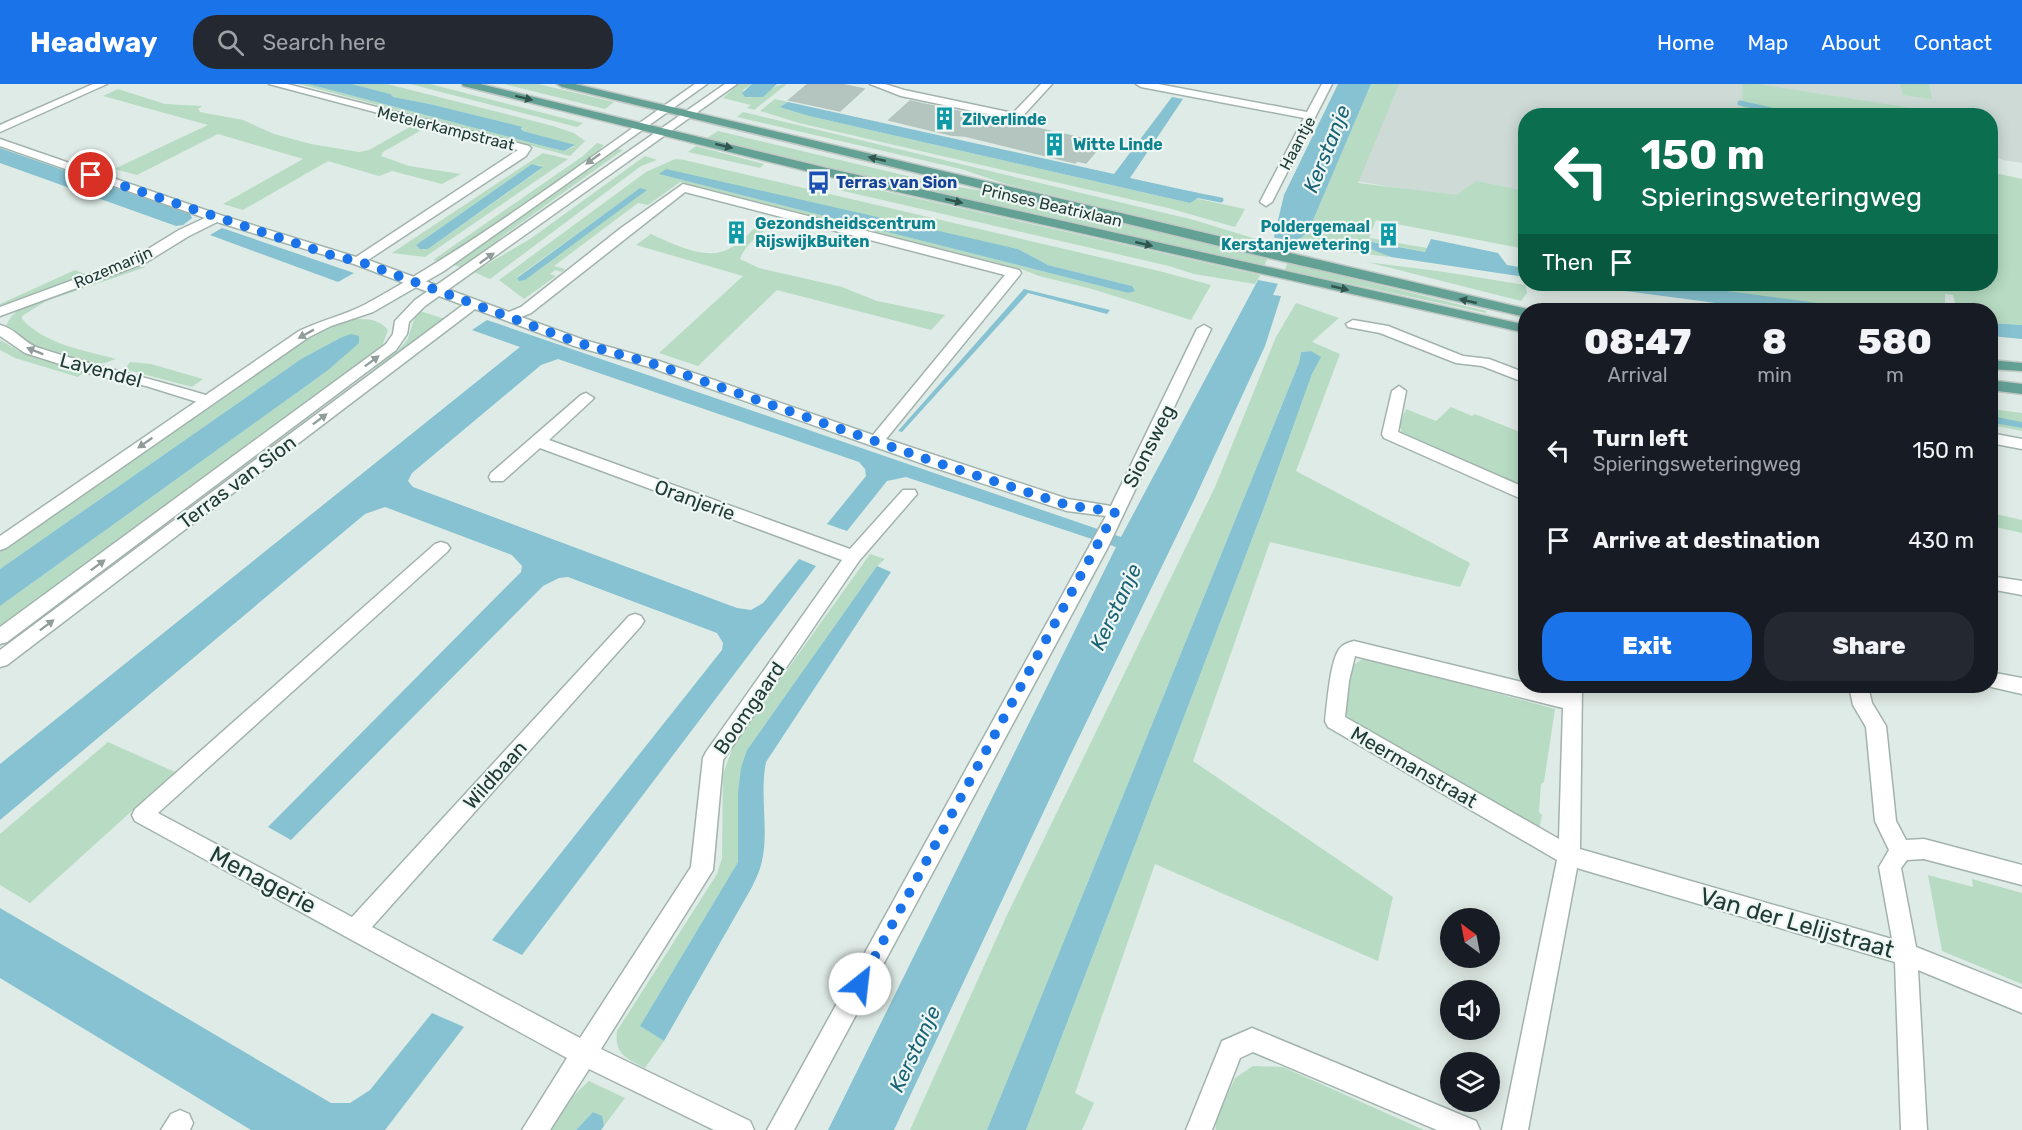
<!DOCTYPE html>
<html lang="en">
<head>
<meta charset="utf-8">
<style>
  body { margin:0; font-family:Rubik,sans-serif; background:#242831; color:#f1f3f6; height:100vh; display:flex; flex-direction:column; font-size:22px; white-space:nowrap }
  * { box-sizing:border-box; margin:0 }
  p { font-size:20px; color:#9ea1a6 }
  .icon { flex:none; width:33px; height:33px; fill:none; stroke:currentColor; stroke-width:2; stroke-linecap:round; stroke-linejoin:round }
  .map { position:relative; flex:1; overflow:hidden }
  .sheet { position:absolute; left:1518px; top:219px; width:480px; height:390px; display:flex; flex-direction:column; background:#171b24; border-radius:24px; box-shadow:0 3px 15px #0003 }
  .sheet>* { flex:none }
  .top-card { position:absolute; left:1518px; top:24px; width:480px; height:183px; border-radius:24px; box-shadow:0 3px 15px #0003; background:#0b6e4f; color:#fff; overflow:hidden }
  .needle { width:39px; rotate:328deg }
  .controls { position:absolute; left:1440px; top:824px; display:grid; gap:12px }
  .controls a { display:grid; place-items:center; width:60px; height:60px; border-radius:50%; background:#171b24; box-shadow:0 3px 15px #0003; font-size:30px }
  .pin { position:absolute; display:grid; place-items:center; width:51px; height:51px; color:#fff; margin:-26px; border:3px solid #fff; border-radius:50%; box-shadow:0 2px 6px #0007 }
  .me { position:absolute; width:66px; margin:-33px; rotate:29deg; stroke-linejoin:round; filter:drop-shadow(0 0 4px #0008) }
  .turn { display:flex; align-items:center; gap:21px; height:126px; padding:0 24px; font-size:27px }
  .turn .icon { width:78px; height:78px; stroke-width:2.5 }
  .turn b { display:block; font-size:42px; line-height:51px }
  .then { display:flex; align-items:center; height:57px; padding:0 24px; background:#0003; gap:12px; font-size:22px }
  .eta { display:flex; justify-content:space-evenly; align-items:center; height:102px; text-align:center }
  .eta b { font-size:36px; font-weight:800; line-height:42px }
  .action { display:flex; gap:12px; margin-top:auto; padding:12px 24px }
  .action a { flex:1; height:69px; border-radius:24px; background:#1a73e8; color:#fff; font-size:24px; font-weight:800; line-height:69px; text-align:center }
  .action a+a { background:#242831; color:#f1f3f6 }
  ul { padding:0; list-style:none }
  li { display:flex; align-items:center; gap:18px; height:90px; padding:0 24px }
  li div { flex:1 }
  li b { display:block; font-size:22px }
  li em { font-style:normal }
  header { display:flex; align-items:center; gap:36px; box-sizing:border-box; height:84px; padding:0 30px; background:#1a73e8; color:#fff }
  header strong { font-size:28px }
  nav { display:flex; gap:33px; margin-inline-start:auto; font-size:21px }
  .search { width:420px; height:54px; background:#242831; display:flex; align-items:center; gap:15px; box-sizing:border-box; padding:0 21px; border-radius:24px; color:#9ea1a6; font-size:22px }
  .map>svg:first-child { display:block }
  .built { fill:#cddad5 }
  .green { fill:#b7dcc3; fill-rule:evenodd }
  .water { fill:#86c2d1 }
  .pier { fill:#dfebe6 }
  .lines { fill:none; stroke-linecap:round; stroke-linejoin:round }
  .stream-far1 { stroke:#86c2d1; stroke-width:5 }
  .stream { stroke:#86c2d1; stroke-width:6 }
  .building { fill:#b4c5bf; stroke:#b2c4bd; stroke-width:1.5 }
  .minor-casing { stroke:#a2b3ad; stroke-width:3 }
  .tertiary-casing { stroke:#a2b3ad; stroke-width:3 }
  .primary-casing { stroke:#c1c8c6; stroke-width:3 }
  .minor { fill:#fff; fill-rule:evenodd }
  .tertiary { fill:#fff; fill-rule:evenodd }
  .primary { fill:#63a194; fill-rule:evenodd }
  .oneway { fill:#31544d }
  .oneway2 { fill:#909d9a }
  .route { stroke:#1a73e8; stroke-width:10; stroke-dasharray:0 18 }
  .labels { text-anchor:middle; stroke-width:4.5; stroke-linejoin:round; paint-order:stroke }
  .far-culture-label { font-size:16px; font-weight:bold; fill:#0d838f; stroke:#eff7f4; text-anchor:start }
  .far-street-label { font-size:16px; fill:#203b35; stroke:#eff7f4 }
  .far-transit-label { font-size:16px; font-weight:bold; fill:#164399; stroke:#eff7f4; text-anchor:start }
  .street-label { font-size:20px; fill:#203b35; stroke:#eff7f4 }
  .water-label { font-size:21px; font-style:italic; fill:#1a6376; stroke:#eff7f4 }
  .near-street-label { font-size:24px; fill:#203b35; stroke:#eff7f4 }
</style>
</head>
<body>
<header>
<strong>Headway</strong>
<div class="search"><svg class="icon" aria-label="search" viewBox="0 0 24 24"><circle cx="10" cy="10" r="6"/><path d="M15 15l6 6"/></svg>Search here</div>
<nav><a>Home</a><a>Map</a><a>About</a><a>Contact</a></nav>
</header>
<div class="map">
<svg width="2022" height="1046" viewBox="0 0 2022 1046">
  <rect width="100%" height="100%" fill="#dfebe6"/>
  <!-- built -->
  <path class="built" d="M1376 0H2022V79L2003 76 1991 70 1990 32H1526L1525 125 1331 93Z"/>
  <!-- green -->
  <g class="green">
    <path d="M299 0H308L547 63 564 67 575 62 523 47 522 43 430 20 392 13 389 10 352 0H387L553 42 574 49 585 57 570 72Z"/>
    <path d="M410 0H430L583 39 577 43Z"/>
    <path d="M504 0H538L614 18 605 25Z"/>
    <path d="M738 0H752L743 6 745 13C762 16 770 0 787 0L754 26 747 24 751 21 723 14Z"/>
    <path d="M1371 0H1399L1358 99 1457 111 1476 97 1525 107V165L1376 136 1369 154 1427 164 1426 168 1367 157 1364 162 1391 173 1330 166 1296 158 1308 148Z"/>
    <path d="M1742 0H1757L1956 31H1762L1741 25 1743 19Z"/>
    <path d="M1900 0H1929L1932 15 1903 11Z"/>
    <path d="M118 5 165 20 202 22 198 25 200 28 243 36 274 50 311 60 359 68 369 66 415 40 427 43 383 68 381 72 409 82 461 90 442 100 392 87 379 92 328 77 243 126 223 120 303 75 218 50 137 91 114 85 208 41 103 12Z"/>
    <path d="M775 15 788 18 786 19 797 28 809 32 1190 119 1194 114 1245 125 1235 143 1168 124 799 39 760 27Z"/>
    <path d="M743 28 1194 136 1266 158 1264 163 1006 100 961 85 737 33Z"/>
    <path d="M718 47 941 100 1013 112 1486 227V229L1004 125 707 54Z"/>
    <path d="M597 59 604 61 596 69 442 178 433 176 583 72Z"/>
    <path d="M696 62 764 80 760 84 688 68Z"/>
    <path d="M617 65 623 66 507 149 464 184 450 180Z"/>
    <path d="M543 69 568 75 425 173 392 169ZM532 80 542 82 541 85 428 165 416 161Z"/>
    <path d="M645 72 657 76 641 82 490 195 474 188 530 155Z"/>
    <path d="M675 75 684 76 1163 188 1211 201 1191 236 1092 205 1039 192 1024 186 680 98 648 121 638 119 554 182 565 185 562 188 555 186 550 190 556 192 524 215 499 196 646 88ZM660 90 1018 165 1048 181 1132 202 1128 209ZM639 105 646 106 517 194V193Z"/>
    <path d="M1991 88 2022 95V241L1991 239 1990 226H1957L1953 211 1945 210V226L1852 225 1674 200H1990Z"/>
    <path d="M846 100 865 103 1260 191 1255 200 1194 190 1169 182 839 106Z"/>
    <path d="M758 141 768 143C757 153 745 161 740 175L759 184 842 203 877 217 945 231 931 246 777 206 698 282 659 269 743 192 636 161 651 150C671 159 702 175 724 167 738 162 748 150 758 141Z"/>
    <path d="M1367 178 1445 188 1525 201 1527 209 1521 217Z"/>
    <path d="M142 182 146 183 46 217 22 232V235C46 261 84 266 116 275 108 278 102 280 93 280 75 278 13 259 6 242 11 231 16 227 26 221Z"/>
    <path d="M75 186 85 190 83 194 0 223V220Z"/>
    <path d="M1296 219 1339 234 1312 258 1340 270 1296 387 1470 479 1460 503 1270 458 1193 677 1393 813 1378 877 1155 780 1075 1009 1094 1019 1082 1046H1026L1265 421 1312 290 1320 274 1311 267 1301 268 1299 279 987 1046H910L1007 831 1215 403 1276 253Z"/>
    <path d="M420 227 445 235 380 285 375 283C385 275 402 266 408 254 412 244 412 236 420 227Z"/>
    <path d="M355 235C369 235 379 235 388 246L381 265 0 546V522L327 287 340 254 301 275 0 485V463L285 268 325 245Z"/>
    <path d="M0 256 23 269 83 289 78 293 15 274 0 266Z"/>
    <path d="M130 278 151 280 203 295 192 303 128 286 127 282Z"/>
    <path d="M1451 323 1472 332 1475 330 1525 350V407L1402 349 1399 340 1406 325 1436 337Z"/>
    <path d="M1991 325 2022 329V347L1991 341Z"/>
    <path d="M1991 429 2022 436V449L1991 442Z"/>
    <path d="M870 470 885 475 877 482 747 666 738 709V778L640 942 664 957 645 984C627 974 614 971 617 947L717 790 722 774 723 690 734 660Z"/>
    <path d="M1369 575 1555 625 1544 698 1541 700 1539 728 1542 731 1539 745 1353 639 1344 627 1352 582 1361 576Z"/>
    <path d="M108 658 175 688 30 819 0 801V750Z"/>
    <path d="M1928 791 1973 803 1972 795 2022 809V900L1942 867Z"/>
    <path d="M1253 982 1283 983 1424 1046H1216L1215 1037 1235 994Z"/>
    <path d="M589 997 625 1014 604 1042 601 1032 593 1028 576 1046H548L566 1019Z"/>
  </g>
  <!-- water -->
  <g class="water">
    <path d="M308 0H352L390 10 393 13 430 20 523 43 521 44 523 47 575 61 564 67 547 63Z"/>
    <path d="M752 0H777L763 13H745L742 9Z"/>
    <path d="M1338 0H1371L1308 148 1296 158 1273 211 1281 212 1265 262 1195 414 1067 678 894 1046H828L1116 463 906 393 887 397 847 447 827 440 866 392 865 385 859 378 558 275 541 281 412 389 408 397 413 403 737 524 751 526 763 519 799 475 816 482 522 871 492 856 722 566 723 559 717 549 568 493 559 494 543 502 291 756 268 743 521 488 522 482 512 471 385 423 365 430 0 736V680L520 263 472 246 487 236 1121 453 1258 196 1276 155 1274 153 1284 111Z"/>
    <path d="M1172 13 1183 15 1130 94 1198 109 1201 112 1190 119 809 32 780 23 788 18 1114 90Z"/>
    <path d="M0 64 190 130 192 134 183 141 176 142 0 79Z"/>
    <path d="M532 80 543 83 428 165H420L416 161Z"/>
    <path d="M666 85 1018 165 1048 181 1132 202 1135 207 1128 209 659 90Z"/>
    <path d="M640 104 647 106 525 196 519 197 517 194Z"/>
    <path d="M222 144 354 189 338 198 210 151Z"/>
    <path d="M1431 155 1498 169 1507 181 1525 184V193L1391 173 1363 162 1366 157 1425 168Z"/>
    <path d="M1572 200H1674L1871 226H1769Z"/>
    <path d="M1024 205 1110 226 1107 230 1028 209 902 348 898 347Z"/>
    <path d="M1990 239 2022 241V255L1991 252Z"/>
    <path d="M351 250 359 252V259L327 287 0 522V485L301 275 340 254Z"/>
    <path d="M1311 267 1321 273 1312 290 1265 421 1026 1046H987L1299 279 1301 268Z"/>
    <path d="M877 482 891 488 766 678C759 712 770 748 761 781 759 789 755 796 752 803L664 957 640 942 738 778V709L741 684 747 666Z"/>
    <path d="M0 824 331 1019H350L370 1006 432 929 464 943 385 1046H251L0 894Z"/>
    <path d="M593 1028 602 1032 604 1042 601 1046H576Z"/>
  </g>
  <!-- pier -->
  <path class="pier" d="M1276 154 1296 158 1279 200 1258 196Z"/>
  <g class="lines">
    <!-- stream-far1 -->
    <g class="stream-far1">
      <path d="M1740 19 1797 32"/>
      <path d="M1190 110 1221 116"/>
    </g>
    <!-- stream -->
    <path class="stream" d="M1990 335 2022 341"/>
  </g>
  <!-- building -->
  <g class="building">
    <path d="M808 0H840L864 5 840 27 789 16Z"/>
    <path d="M910 17 1032 43 1103 59 1086 79 1077 77 1075 79 965 52 951 51 889 36Z"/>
  </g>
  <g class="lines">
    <defs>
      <g id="minor">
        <path d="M93 0H107L0 48V41Z"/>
        <path d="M269 0H287L529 62 531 64 526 72 368 176 509 228 521 223 621 144 683 100 1019 186 1021 189 1019 192 886 355 1068 415 1111 422 1197 245 1204 241 1211 245 1108 463 794 1046H767L1106 432 1067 427 929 382 649 283 574 262 475 225 7 581 0 583V566L463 221 354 180 217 138 189 152 145 179 0 232V223L135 173 179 146 205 134 0 62V55L220 131 356 173 518 66ZM685 108 1005 191 873 351 659 277 584 256 521 233 531 229Z"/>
        <path d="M870 0H885L904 6 1013 29 1041 0H1052L1020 35 1016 36 901 12Z"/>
        <path d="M1136 0H1158L1307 28 1322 0H1332L1272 118 1266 122 1260 118 1304 34 1141 3Z"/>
        <path d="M1353 236 1388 242 1463 272 1489 275 1526 289V299L1482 282 1456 279 1380 249 1348 243 1346 240Z"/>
        <path d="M0 241C15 244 25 260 39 264 96 283 155 295 212 313L215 316 207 321 146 302 98 292 25 269 0 252Z"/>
        <path d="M1399 302 1406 307 1398 348 1526 404V417L1384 354 1382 350 1392 307Z"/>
        <path d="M586 309 594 314 591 317 549 356 850 465 903 406H915L917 410 859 477 723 676 713 786 601 965 750 1037 754 1046H714L589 985 550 1046H522L567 974 135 737 132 731 135 725 435 460 441 458 447 460 450 464 447 468 158 729 352 833 629 532 635 530 641 532 644 537 641 542 372 843 580 954 691 783 703 674 706 668 842 476 540 364 503 397H491L489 393 491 389 581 311Z"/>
        <path d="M1990 349 2022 355V365L1990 359Z"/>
        <path d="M1990 492 2022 497V511L1990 505Z"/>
        <path d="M1354 557 1526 599V602L1563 609 1564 602H1582L1580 765 1892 855 1879 783 1889 766 1875 737 1866 643 1853 621 1849 602H1868L1872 619 1886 642 1896 737 1906 756 1924 755 2022 781V801L1924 775 1907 776 1901 784 1916 863 2022 905V929L1918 886 1927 1046H1901L1895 878 1577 784 1528 1046H1502L1557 776 1328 643 1325 637C1327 622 1330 573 1341 563 1344 560 1350 558 1354 557ZM1355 572 1563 624 1559 755 1345 633 1349 597Z"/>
        <path d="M1990 588 2022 594V610L1987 602H1990Z"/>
        <path d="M1252 944 1476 1037 1480 1046H1437L1253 968 1240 974 1212 1046H1186L1222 957Z"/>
        <path d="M180 1026 189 1030 193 1039 190 1046H161L171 1030Z"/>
      </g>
      <g id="tertiary">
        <path d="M695 0H707L444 187 373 228 331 242 309 253 6 464 0 466V452L299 247C321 236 346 231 366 220 481 157 587 75 695 0Z"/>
        <path d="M725 0H737L425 222 409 238 407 250 396 266 7 558 0 560V543L386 260 393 250 395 237 415 216Z"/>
      </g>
      <g id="primary">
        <path d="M462 0H480L831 85 1526 241V249L831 93 463 2Z"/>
        <path d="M557 0H575L1531 226H1526V233L1269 174 562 3Z"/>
        <path d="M1990 276 2022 279V287L1990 285Z"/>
        <path d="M1990 296 2022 300V310L1990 306Z"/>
      </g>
    </defs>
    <!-- minor casing -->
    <use href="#minor" class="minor-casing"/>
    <!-- tertiary casing -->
    <use href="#tertiary" class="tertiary-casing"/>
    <!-- primary casing -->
    <use href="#primary" class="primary-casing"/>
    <!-- minor -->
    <use href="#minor" class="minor"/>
    <!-- tertiary -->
    <use href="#tertiary" class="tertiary"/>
    <!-- primary -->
    <use href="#primary" class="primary"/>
  </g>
  <!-- one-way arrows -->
  <defs><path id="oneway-solid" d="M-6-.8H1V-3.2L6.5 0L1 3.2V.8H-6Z" transform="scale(1.5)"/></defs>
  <g class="oneway">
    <use href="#oneway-solid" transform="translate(524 14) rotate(14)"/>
    <use href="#oneway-solid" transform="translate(724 62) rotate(14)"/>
    <use href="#oneway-solid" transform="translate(877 75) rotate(-167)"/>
    <use href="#oneway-solid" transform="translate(954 117) rotate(13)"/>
    <use href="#oneway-solid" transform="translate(1144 160) rotate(13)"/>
    <use href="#oneway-solid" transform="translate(1340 204) rotate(13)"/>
    <use href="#oneway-solid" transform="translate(1468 217) rotate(-167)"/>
  </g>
  <g class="oneway2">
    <use href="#oneway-solid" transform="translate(593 75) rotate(144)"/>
    <use href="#oneway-solid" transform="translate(487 174) rotate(-35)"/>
    <use href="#oneway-solid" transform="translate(306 250) rotate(151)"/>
    <use href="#oneway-solid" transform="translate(35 267) rotate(-158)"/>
    <use href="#oneway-solid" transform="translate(372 277) rotate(-37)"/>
    <use href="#oneway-solid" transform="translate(320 335) rotate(-37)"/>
    <use href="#oneway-solid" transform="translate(145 359) rotate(145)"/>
    <use href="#oneway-solid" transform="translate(98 481) rotate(-37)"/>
    <use href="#oneway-solid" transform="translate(47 541) rotate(-37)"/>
  </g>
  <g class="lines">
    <!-- route -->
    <path class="route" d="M91 91 337 173 358 177 579 259 654 280 935 378 1067 421 1115 428 860 900"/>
  </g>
  <!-- icons -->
  <defs>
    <symbol id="building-bare" viewBox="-9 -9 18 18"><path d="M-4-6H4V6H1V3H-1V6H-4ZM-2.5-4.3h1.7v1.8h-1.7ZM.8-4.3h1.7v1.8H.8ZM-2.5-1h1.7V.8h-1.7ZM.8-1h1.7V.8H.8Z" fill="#0f9aa8" stroke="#eff7f4" stroke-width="2.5" paint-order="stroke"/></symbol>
    <symbol id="bus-bare" viewBox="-9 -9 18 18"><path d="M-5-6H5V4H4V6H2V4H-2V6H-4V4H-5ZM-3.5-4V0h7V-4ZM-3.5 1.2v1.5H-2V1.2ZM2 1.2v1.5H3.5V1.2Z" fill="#1a4fb4" stroke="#eff7f4" stroke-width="2.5" paint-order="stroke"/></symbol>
  </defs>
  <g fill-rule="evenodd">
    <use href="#building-bare" x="928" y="18" width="33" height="33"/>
    <use href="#building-bare" x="1038" y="44" width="33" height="33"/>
    <use href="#bus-bare" x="802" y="82" width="33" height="33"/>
    <use href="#building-bare" x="720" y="132" width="33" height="33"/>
    <use href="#building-bare" x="1372" y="134" width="33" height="33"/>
  </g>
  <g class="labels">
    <!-- far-culture labels -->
    <g class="far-culture-label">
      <text x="962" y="41">Zilverlinde</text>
      <text x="1073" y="66">Witte Linde</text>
      <text x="755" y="145">Gezondsheidscentrum<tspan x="755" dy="18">RijswijkBuiten</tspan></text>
      <text x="1370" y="148" text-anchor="end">Poldergemaal<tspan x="1370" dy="18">Kerstanjewetering</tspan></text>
    </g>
    <!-- far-street labels -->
    <g class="far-street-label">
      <text transform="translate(446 44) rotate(14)" y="6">Metelerkampstraat</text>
      <text transform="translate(1297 59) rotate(-62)" y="6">Haantje</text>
      <text transform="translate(1052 121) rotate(13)" y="6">Prinses Beatrixlaan</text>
      <text transform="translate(113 183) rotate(-23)" y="6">Rozemarijn</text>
    </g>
    <!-- far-transit labels -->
    <g class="far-transit-label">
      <text x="836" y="104">Terras van Sion</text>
    </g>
    <!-- street labels -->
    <g class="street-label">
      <text transform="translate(101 286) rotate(15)" y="7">Lavendel</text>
      <text transform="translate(1149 362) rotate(-63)" y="7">Sionsweg</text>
      <text transform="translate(237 398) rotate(-37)" y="7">Terras van Sion</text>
      <text transform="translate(695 416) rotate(20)" y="7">Oranjerie</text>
      <text transform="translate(749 624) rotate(-55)" y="7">Boomgaard</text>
      <text transform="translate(1414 683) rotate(30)" y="7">Meermanstraat</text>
      <text transform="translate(495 691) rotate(-48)" y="7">Wildbaan</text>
    </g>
    <!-- water labels -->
    <g class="water-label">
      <text transform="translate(1327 65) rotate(-68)" y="7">Kerstanje</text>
      <text transform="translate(1116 523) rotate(-65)" y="7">Kerstanje</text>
      <text transform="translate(915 965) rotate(-65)" y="7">Kerstanje</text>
    </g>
    <!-- near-street labels -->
    <g class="near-street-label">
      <text transform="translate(263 796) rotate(28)" y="8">Menagerie</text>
      <text transform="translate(1797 839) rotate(16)" y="8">Van der Lelijstraat</text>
    </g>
  </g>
</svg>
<div class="controls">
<a><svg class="needle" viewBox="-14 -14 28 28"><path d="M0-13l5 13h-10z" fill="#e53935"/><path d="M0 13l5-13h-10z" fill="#9ea1a6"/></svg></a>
<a><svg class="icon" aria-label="sound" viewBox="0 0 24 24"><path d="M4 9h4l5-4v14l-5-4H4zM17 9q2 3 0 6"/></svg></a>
<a><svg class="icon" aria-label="layers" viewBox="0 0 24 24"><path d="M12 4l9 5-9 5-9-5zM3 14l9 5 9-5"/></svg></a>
</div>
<div class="pin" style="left:91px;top:91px;background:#d93025"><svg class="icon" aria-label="arrive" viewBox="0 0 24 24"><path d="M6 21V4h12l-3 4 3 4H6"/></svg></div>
<svg class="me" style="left:860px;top:900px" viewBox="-20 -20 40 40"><circle r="19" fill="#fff"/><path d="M0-13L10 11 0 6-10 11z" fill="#1a73e8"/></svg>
<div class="top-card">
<div class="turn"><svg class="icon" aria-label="left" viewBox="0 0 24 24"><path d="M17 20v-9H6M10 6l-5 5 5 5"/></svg><div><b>150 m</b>Spieringsweteringweg</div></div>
<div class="then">Then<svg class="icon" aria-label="arrive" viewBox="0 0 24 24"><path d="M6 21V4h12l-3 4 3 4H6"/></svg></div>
</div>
<section class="sheet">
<div class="eta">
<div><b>08:47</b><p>Arrival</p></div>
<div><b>8</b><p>min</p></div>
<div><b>580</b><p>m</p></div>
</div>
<ul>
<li><svg class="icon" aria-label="left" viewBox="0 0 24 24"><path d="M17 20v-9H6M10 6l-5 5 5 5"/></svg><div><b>Turn left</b><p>Spieringsweteringweg</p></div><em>150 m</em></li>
<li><svg class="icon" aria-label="arrive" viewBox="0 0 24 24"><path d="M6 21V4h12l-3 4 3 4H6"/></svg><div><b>Arrive at destination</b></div><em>430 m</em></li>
</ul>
<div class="action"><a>Exit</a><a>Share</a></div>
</section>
</div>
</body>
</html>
